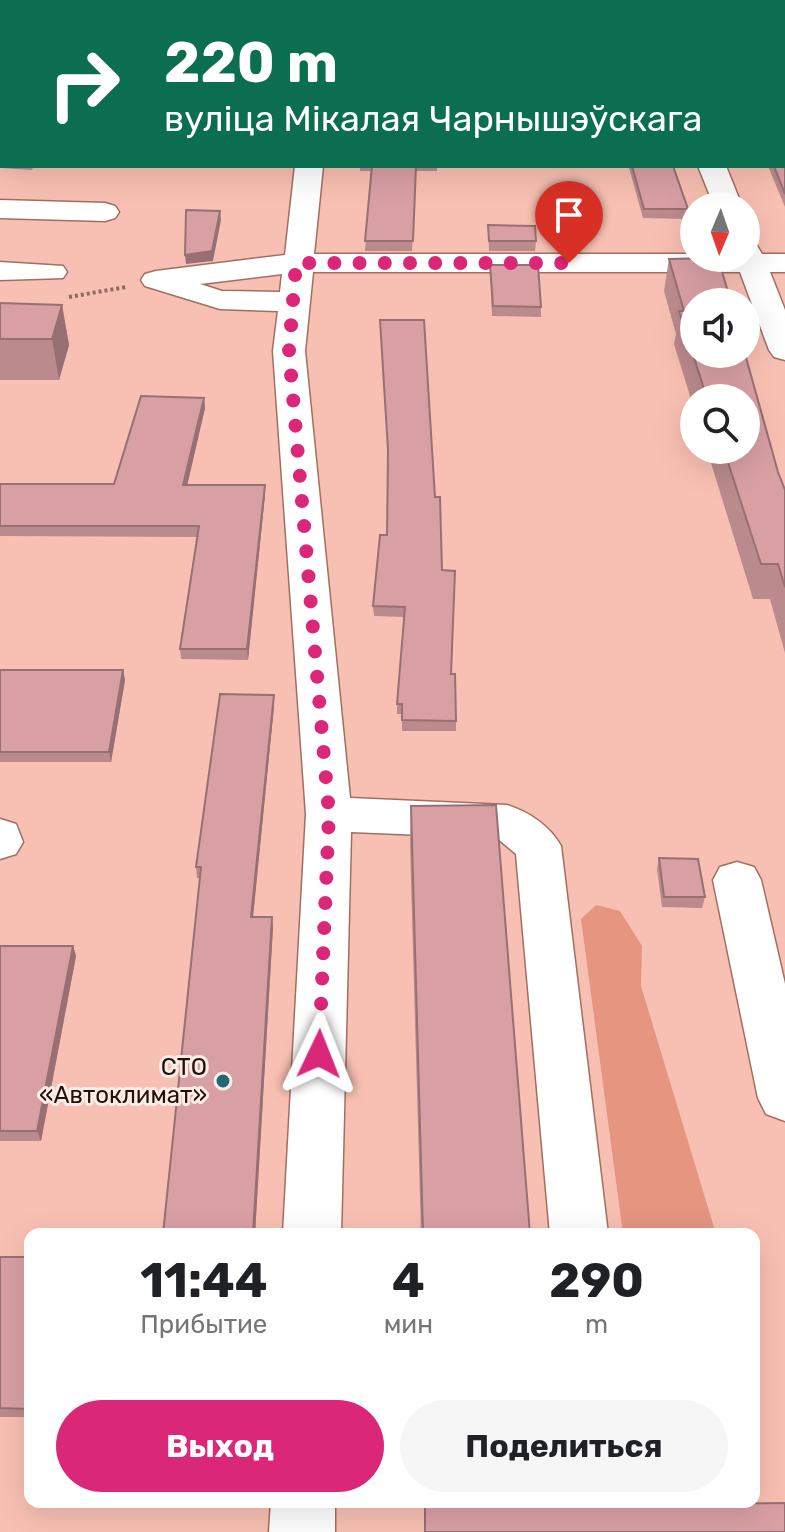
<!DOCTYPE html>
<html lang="ru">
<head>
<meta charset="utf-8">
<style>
  body { margin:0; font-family:Rubik,sans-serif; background:#f6f6f6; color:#202124; height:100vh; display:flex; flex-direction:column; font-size:30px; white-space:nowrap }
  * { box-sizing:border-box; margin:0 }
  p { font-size:26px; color:#757577 }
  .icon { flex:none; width:44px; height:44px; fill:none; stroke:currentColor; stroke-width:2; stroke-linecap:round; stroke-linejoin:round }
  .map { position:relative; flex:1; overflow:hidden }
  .details { position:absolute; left:24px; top:1228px; width:736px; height:280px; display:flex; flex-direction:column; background:#fff; border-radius:16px; box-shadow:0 8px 32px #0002 }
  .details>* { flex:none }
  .hud { position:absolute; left:0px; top:0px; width:786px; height:168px; box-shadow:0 8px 32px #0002; background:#0b6e4f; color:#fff; overflow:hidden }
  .needle { width:52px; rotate:182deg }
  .fabs { position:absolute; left:680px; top:192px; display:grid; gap:16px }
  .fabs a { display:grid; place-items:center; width:80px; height:80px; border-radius:50%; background:#fff; box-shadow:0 8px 32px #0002; font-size:40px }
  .pin { position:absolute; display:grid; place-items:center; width:68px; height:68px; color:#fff; margin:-82px -34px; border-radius:50% 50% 50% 0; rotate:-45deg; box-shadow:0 0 8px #0007 }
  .pin .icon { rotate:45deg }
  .me { position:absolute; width:88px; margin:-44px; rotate:2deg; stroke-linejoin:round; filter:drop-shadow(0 0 6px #0008) }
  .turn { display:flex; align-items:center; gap:28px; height:168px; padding:0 32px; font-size:36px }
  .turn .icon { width:104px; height:104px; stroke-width:2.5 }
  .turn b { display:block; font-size:56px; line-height:68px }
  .eta { display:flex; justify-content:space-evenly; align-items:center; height:136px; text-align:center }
  .eta b { font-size:48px; font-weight:700; line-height:56px }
  .primary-button { display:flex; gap:16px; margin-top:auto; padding:16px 32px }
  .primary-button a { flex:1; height:92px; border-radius:48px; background:#db2777; color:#fff; font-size:32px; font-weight:700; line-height:92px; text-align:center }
  .primary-button a+a { background:#f6f6f6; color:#202124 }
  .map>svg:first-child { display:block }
  .green { fill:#e59580 }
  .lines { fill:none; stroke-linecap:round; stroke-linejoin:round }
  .minor-casing { stroke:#a16f62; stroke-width:3 }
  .path { stroke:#8f6a60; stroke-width:4; stroke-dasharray:3 3; stroke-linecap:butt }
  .minor { fill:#fff; fill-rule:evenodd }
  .wall { fill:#bb8a8d }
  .shaded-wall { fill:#987073 }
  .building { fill:#d9a0a4; stroke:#987073; stroke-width:2 }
  .route { stroke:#db2777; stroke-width:14; stroke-dasharray:0 25.2 }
  .poi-dot { fill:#216877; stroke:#fdece7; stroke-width:3 }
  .labels { text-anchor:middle; stroke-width:6; stroke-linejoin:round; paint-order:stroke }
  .near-poi-label { font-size:24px; fill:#23100b; stroke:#fdece7; text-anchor:end }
</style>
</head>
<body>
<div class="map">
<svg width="785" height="1532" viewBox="0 0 785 1532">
  <rect width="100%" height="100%" fill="#f8c0b2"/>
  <!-- green -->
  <path class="green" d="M596 905 620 911 642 946 641 986 716 1234H623L581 919Z"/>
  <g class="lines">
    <defs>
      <g id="minor">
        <path d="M634 0H656L657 2H635Z"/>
        <rect x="0" y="2" width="2" height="14"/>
        <path d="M295 166H323L314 254H694V258H746V241L756 244 762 254H785V272H770L785 310V360L774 357 769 350 740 272H313L305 351 350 798 507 805C529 812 550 826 561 846L608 1234H550L516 854 497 838 351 832 341 1234H283L306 814 273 351 278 311 220 309 145 286 141 280 145 274 156 271 285 255ZM282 274 280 292 222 291 200 284Z"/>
        <path d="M698 166H726L742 206H714Z"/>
        <path d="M0 200 105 203 115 206 119 212 115 218 105 221 0 218Z"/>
        <path d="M0 262 63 266 67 272 63 278 0 280Z"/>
        <path d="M0 819 16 824 23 842 16 854 0 859Z"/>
        <path d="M737 862 754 867 761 880 785 984V1121L766 1114 758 1098 713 880 720 867Z"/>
        <path d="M271 1502H335V1532H269Z"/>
      </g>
    </defs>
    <!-- minor casing -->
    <use href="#minor" class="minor-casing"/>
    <!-- path -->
    <path class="path" d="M69 297 126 287"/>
    <!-- minor -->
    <use href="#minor" class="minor"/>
  </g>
  <!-- wall -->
  <g class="wall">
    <path d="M167 0H280L279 2H167Z"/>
    <path d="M785 94V207L768 166H784Z"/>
    <path d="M2 124V166H77V168L33 167 32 170 0 168V128Z"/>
    <path d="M360 166H437V171H416L412 251H365L371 171H360Z"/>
    <path d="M625 166H673L688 209 686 219 643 218 629 168H626Z"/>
    <path d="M488 225 536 241 535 251H489Z"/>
    <path d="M718 258 731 302H694V354H745L778 472 785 490V653L770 599H753L707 450H746V398H694V409L674 344 676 334 664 291 669 259Z"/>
    <path d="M490 265 541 307V317L492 316Z"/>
    <path d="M0 303 62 305 69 345 59 380H0Z"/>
    <path d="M204 398 205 408 187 485 265 495 248 660 181 659 180 649 197 537 0 536V484H114Z"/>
    <path d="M435 497 456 721V731H402V714H397V704L404 617 374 616 373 606 387 535Z"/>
    <path d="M0 670H123L125 680 111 762H0Z"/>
    <path d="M274 695V706L253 917 273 927 255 1234H163L200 878H197L196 867Z"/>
    <path d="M411 806 530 1234H421L410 845Z"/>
    <path d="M659 858 705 897 702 908 662 907 657 869Z"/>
    <path d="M0 946H73L76 956 41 1141H0Z"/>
    <rect x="0" y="1257" width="30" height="160"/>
  </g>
  <!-- shaded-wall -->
  <g class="shaded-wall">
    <path d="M220 211 221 220 213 261 186 264 185 255Z"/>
    <path d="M62 305 69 345 59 380 52 339Z"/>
    <path d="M204 398 205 408 185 495 183 485Z"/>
    <path d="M265 485V495L248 660 247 649Z"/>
    <path d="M123 670 125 680 111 762 109 752Z"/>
    <path d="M274 695V706L252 927 251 917Z"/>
    <path d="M272 917 273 927 255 1234H253Z"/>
    <path d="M73 946 76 956 41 1141 37 1131Z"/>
  </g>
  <!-- building -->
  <g class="building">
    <path d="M68 0H122L121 2H68Z"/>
    <path d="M245 0H276V2H244Z"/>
    <rect x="375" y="0" width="40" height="2"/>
    <rect x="581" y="0" width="39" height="2"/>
    <path d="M687 0H772L773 2H688Z"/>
    <path d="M784 91 785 94V194L774 166H784Z"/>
    <path d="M2 124V159H0V128Z"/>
    <path d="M372 166H416L413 241H365Z"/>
    <path d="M632 166H673L688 209H644Z"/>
    <path d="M186 210 220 211 212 251 185 255Z"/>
    <path d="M488 225 535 226 536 241H489Z"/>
    <path d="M718 258 731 302H694V354H745L778 472 785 490V587L778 564H761L724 450H746V398H707L679 311H684L669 259Z"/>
    <path d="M490 265H538L541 307 493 306Z"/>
    <path d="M0 303 62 305 52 339H0Z"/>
    <path d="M380 320H424L435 497H440L442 570 455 571 451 674H455L456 721 402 720V704H397L405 607 373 606 380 535H387L388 450Z"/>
    <path d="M141 396 204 398 183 485H265L247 649H180L199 526H0V484H114Z"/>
    <path d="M0 670H123L109 752H0Z"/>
    <path d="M220 694 274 695 251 917H272L253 1234H163L201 867H196Z"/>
    <path d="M496 805 530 1234H423L411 806Z"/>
    <path d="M659 858 698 859 705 897H664Z"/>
    <path d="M0 946H73L37 1131H0Z"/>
    <path d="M0 1257H30V1409L0 1408Z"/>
    <path d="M785 1503V1532H425V1507Z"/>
  </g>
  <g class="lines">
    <!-- route -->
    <path class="route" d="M319 1054 329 814 289 351 296 263H569"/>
  </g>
  <!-- markers -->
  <circle class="poi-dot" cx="223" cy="1081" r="8"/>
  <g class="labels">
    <!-- near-poi labels -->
    <g class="near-poi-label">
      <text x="207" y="1075">СТО<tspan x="207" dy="28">«Автоклимат»</tspan></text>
    </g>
  </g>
</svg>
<div class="fabs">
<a><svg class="needle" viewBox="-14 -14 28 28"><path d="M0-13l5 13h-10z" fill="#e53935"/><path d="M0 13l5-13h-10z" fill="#757577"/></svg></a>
<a><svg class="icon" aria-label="sound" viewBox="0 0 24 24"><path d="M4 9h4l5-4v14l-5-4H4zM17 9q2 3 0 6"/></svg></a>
<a><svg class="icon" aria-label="search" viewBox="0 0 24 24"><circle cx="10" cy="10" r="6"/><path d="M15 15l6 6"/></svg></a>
</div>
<div class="pin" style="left:569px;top:263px;background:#d93025"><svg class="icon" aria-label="arrive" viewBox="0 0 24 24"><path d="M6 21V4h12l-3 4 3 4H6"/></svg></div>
<svg class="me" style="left:319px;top:1054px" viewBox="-20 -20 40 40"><path d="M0-17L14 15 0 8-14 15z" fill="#db2777" stroke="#fff" stroke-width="4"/></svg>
<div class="hud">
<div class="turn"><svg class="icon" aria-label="right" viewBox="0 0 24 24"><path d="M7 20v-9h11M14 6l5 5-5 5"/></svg><div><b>220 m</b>вуліца Мікалая Чарнышэўскага</div></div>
</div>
<section class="details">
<div class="eta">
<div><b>11:44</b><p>Прибытие</p></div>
<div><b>4</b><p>мин</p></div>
<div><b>290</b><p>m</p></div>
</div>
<div class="primary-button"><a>Выход</a><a>Поделиться</a></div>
</section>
</div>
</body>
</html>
